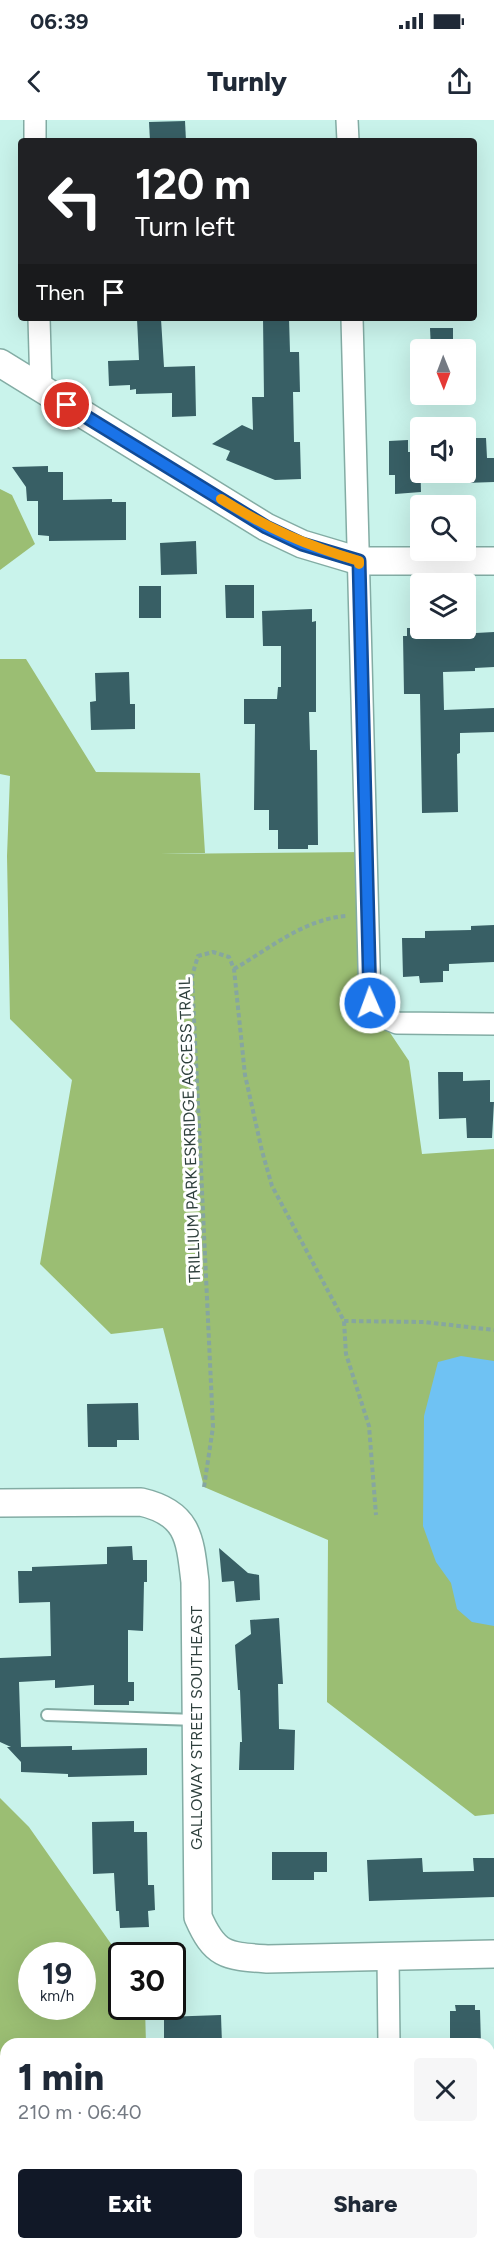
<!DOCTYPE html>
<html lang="en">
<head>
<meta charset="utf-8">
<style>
  body { margin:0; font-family:Figtree,sans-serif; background:#f6f6f7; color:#1f2937; height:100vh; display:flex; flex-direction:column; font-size:22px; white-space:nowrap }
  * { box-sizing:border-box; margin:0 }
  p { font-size:20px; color:#747a83 }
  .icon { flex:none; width:33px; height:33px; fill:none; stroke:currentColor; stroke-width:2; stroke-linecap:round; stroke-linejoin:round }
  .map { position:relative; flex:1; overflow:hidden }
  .sheet { position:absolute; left:0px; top:1918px; width:495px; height:212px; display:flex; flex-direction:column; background:#fff; border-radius:18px 18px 0 0; box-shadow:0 6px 24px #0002 }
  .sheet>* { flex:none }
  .banner { position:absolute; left:18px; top:18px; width:459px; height:183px; border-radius:6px; box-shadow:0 6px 24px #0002; background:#202124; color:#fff; overflow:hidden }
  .needle { width:39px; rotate:179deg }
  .controls { position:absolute; left:410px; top:219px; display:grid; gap:12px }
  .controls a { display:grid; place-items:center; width:66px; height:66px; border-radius:6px; background:#fff; box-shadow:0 6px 24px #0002; font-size:30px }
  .speed { position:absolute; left:18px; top:1822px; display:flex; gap:12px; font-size:30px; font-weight:700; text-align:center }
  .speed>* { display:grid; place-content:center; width:78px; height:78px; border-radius:50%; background:#fff; box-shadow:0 6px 24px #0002; line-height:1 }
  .speed small { font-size:15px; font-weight:400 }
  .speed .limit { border:3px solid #111; border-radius:9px; background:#fff; color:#111 }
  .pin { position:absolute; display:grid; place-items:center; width:51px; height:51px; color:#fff; margin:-26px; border:3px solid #fff; border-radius:50%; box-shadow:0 2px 6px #0007 }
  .me { position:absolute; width:66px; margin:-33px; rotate:358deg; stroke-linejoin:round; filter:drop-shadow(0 0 4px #0008) }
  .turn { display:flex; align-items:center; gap:21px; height:126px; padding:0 18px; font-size:27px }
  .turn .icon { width:78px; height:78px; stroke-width:2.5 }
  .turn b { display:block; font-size:42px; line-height:51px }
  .then { display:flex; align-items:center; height:57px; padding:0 18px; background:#0003; gap:12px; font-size:22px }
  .round { display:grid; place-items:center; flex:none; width:63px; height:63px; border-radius:6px; background:#f6f6f7 }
  .headline { display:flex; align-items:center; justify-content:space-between; height:102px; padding:0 18px }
  h1 { font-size:36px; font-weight:800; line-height:45px }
  .cta { display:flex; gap:12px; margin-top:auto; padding:12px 18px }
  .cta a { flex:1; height:69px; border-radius:6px; background:#111827; color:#fff; font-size:24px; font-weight:800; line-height:69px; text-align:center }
  .cta a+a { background:#f6f6f7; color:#1f2937 }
  .status { display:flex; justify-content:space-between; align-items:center; height:42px; padding:0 30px; background:#fff; direction:ltr }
  .status svg { height:16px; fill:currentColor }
  header { display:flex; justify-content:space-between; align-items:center; height:78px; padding:0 18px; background:#fff; font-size:27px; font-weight:800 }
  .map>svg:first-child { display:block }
  .forest { fill:#9bbe73; fill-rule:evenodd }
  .water { fill:#6fc2f3 }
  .building { fill:#385f65 }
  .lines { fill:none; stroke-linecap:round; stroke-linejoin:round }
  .service-casing { stroke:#83aca4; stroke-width:14 }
  .minor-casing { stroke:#83aca4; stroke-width:24 }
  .tertiary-casing { stroke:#83aca4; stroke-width:30 }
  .path { stroke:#86a6a0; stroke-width:4; stroke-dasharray:4.5 3; stroke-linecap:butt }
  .service { stroke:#fff; stroke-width:10 }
  .minor { stroke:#fff; stroke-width:21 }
  .tertiary { stroke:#fff; stroke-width:27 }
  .route-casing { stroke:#114b97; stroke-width:15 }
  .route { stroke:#1a73e8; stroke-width:10 }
  .slow { stroke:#f59e0b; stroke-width:10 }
  .labels { text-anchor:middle; stroke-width:6; stroke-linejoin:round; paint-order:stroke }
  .street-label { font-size:16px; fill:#2f403d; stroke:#fff }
</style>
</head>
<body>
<div class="status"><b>06:39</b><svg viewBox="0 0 49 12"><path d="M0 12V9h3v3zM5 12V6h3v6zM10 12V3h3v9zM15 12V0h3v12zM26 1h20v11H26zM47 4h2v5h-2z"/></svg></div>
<header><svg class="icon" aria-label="back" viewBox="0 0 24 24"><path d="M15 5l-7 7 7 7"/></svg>Turnly<svg class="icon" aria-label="share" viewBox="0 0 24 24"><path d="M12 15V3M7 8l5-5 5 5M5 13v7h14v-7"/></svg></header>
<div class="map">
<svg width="494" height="2129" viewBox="0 0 494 2129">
  <rect width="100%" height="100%" fill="#c9f3eb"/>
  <!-- forest -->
  <g class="forest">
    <path d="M0 369 12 375 35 424 0 450Z"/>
    <path d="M0 539H26L96 652 200 653 205 733 161 734 366 732 370 883 409 941 422 1034 494 1029V1694L475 1696 327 1582 328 1420 204 1367 163 1208 111 1214 40 1144 72 960 10 899 7 736 10 656 0 654Z"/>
    <path d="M0 1678 29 1707 121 1838 122 1887H145L146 1924H6V2124H274L275 2129H0ZM32 1836H82V1887H32Z"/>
  </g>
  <!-- water -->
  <path class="water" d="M461 1236 494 1241V1506L472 1502 457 1489 451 1463 436 1442 423 1406 424 1296 438 1242Z"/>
  <!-- building -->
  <g class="building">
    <path d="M185 1 186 21H150L149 2Z"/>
    <path d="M263 198H289L290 232H299L300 272H293L294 322H300L301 359 275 360 226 340 230 331 212 324 242 305 253 310 252 277H264Z"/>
    <path d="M137 199H161L164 247 195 246 196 296 172 297V273L136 274V269L130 270V265L109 266 108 241 139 240Z"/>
    <path d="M430 208H453V230H431Z"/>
    <path d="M465 318H486L487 338H494V362L465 363Z"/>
    <path d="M408 320V332H420L421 372 395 374V355H389V321Z"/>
    <path d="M48 346V352H63V380L112 379V382H126V420L49 421V416L38 415V381H27L26 367 12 347Z"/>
    <path d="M196 421 197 454 161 455 160 423Z"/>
    <path d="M225 465H254V498H226Z"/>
    <rect x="139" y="466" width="22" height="32"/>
    <path d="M312 489V502L316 501V592H309L310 630H317L318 725H308V729H278V710H269V690H254L255 604H244V579H277L278 567H281V526H263L262 491Z"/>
    <path d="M407 508H476V513L494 512V547L475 548V551L443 552 444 590 494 588V612L460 613V633L457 634 458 692 422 693 420 574H404L403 516H407Z"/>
    <path d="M129 552 130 584H135V609L91 610 90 582 96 581 95 553Z"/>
    <path d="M494 805V842L449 844V851H443V862L420 863 419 856 403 857 402 818H425V811L471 810V806Z"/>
    <path d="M438 952H463V961L490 960V982H494L492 1018H467L466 998 439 999Z"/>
    <path d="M138 1283 139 1320H117V1327H88L87 1284Z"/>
    <path d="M132 1426 133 1440H147V1462H144L143 1511 128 1510V1562H134V1581H129V1585H94V1565L55 1568V1560L19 1562 21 1627 72 1626V1630L147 1628V1655L68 1657V1654L21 1652V1642L7 1627H11L0 1622V1538L51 1536 50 1482 19 1483 18 1451H32V1447L107 1444V1427Z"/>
    <path d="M219 1428 248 1453 259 1455 260 1480 236 1482 234 1461 222 1462Z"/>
    <path d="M279 1498 283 1564H278L279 1609 295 1610 294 1650H239L240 1622H242L240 1570H238L235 1525 251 1514 250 1500Z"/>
    <path d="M134 1701V1712H147L148 1765H154L155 1790 148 1791 149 1807 120 1808 119 1791H116L114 1753 93 1754 92 1702Z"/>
    <path d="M272 1732H327V1752H314V1760H272Z"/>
    <path d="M422 1738 423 1752 474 1751 473 1738H494V1777L369 1781 367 1740Z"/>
    <path d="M455 1885H475V1890H480L481 1924H450V1891H456Z"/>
    <path d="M221 1895 222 1924H164V1897Z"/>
  </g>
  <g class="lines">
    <defs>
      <path id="service" d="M47 1595 196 1600"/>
      <g id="minor">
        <path d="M35 0V21"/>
        <path d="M347 0 348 21"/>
        <path d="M39 198 41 269"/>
        <path d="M352 198 370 883 380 896 397 903 494 904"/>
        <path d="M388 1837 389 1924"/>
        <path d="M392 2124V2129"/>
      </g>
      <g id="tertiary">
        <path d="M0 243 266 407 302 424 359 441H494"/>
        <path d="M0 1383 141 1382C189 1393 190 1419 195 1462L198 1797C215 1836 226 1836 267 1839L494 1834"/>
      </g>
    </defs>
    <!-- service casing -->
    <use href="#service" class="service-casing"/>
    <!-- minor casing -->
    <use href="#minor" class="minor-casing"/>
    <!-- tertiary casing -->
    <use href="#tertiary" class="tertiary-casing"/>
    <!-- path -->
    <g class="path">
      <path d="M234 849C269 829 304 799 346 796"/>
      <path d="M344 1201 424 1202 494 1210"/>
      <path d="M204 1367 213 1307 192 856 198 836 213 832 229 837 234 849 245 955 262 1031 272 1066 344 1201 346 1234 369 1306 376 1395"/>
    </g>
    <!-- service -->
    <use href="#service" class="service"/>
    <!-- minor -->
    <use href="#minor" class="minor"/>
    <!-- tertiary -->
    <use href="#tertiary" class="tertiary"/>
  </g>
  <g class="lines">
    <defs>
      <path id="route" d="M67 285 266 407 302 424 359 441 370 883"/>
    </defs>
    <!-- route casing -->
    <use href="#route" class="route-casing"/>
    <!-- route -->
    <use href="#route" class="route"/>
    <!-- slow -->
    <path class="slow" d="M221 379C269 409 305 425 359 441V444"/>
  </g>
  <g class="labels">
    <!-- street labels -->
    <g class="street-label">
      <text transform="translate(189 1010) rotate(-92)" y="6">TRILLIUM PARK ESKRIDGE ACCESS TRAIL</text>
      <text transform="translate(196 1608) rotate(-90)" y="6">GALLOWAY STREET SOUTHEAST</text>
    </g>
  </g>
</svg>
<div class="controls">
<a><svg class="needle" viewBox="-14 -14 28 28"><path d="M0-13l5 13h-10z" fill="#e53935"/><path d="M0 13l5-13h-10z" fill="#747a83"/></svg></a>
<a><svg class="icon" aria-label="sound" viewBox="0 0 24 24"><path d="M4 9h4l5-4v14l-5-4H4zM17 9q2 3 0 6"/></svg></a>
<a><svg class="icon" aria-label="search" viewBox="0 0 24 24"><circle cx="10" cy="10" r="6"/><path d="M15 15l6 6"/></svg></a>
<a><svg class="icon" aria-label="layers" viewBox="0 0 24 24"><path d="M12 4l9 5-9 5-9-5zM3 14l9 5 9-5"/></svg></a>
</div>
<div class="speed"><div>19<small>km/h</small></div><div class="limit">30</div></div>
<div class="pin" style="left:67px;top:285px;background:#d93025"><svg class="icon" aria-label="arrive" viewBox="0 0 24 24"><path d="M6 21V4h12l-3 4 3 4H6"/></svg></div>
<svg class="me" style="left:370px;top:883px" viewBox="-20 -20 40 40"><circle r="17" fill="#1a73e8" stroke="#fff" stroke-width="3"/><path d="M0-11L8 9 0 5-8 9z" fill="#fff"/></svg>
<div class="banner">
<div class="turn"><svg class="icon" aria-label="left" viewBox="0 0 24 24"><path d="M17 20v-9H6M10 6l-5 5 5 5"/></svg><div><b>120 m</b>Turn left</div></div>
<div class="then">Then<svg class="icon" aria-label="arrive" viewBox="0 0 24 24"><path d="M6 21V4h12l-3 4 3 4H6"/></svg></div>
</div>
<section class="sheet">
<div class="headline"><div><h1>1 min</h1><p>210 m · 06:40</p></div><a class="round"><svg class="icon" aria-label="close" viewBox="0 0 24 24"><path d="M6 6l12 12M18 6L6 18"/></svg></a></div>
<div class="cta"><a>Exit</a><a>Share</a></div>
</section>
</div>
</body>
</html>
